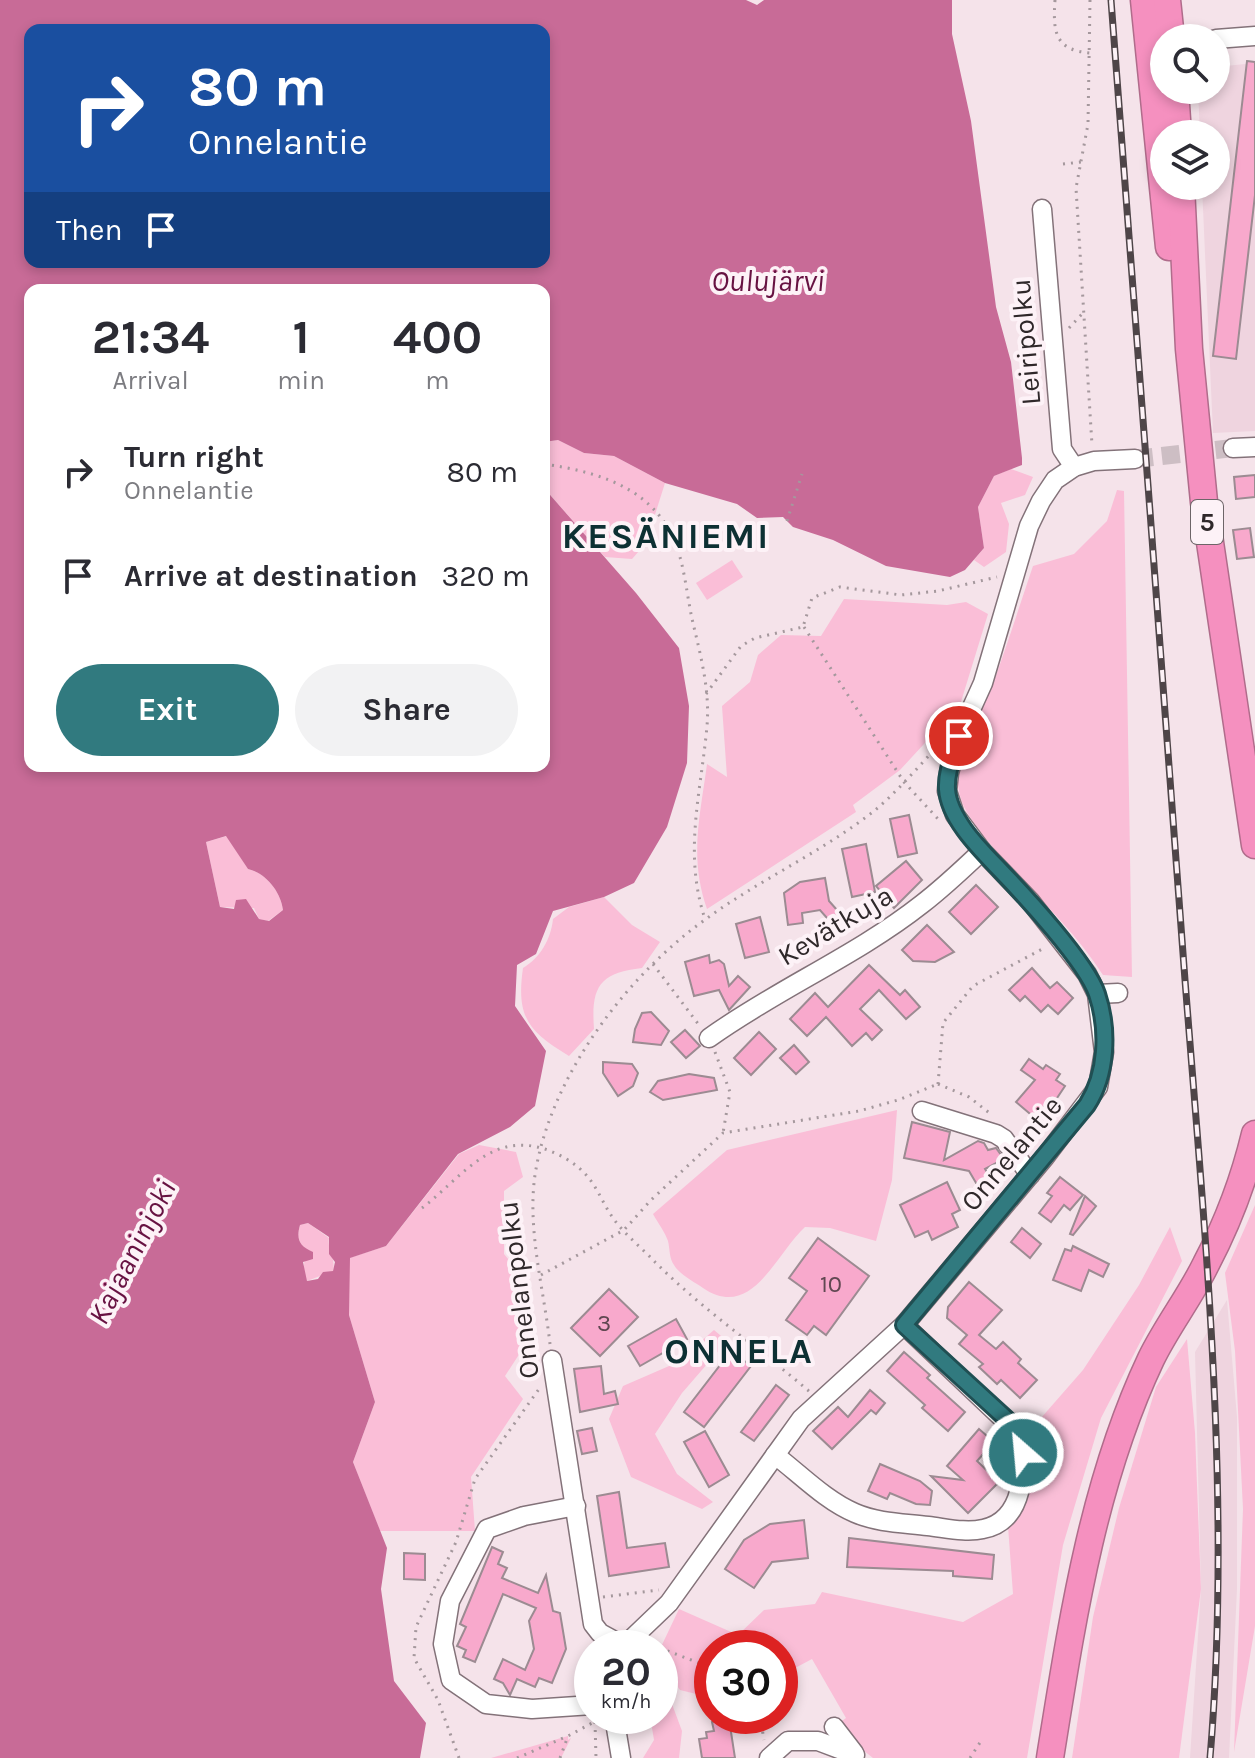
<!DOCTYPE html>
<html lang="en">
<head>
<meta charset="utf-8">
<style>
  body { margin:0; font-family:Karla,sans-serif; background:#f2f2f3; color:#2b2b33; height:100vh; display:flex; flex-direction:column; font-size:30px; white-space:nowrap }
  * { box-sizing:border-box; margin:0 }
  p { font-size:26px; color:#7c7c81 }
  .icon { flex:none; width:44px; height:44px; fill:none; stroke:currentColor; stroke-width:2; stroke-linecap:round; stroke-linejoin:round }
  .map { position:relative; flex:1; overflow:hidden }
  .side { position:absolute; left:24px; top:284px; width:526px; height:488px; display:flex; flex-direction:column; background:#fff; border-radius:16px; box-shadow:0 4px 12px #0003 }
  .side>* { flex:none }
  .top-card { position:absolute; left:24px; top:24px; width:526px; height:244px; border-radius:16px; box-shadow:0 4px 12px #0003; background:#1a4fa0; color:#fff; overflow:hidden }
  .buttons { position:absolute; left:1150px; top:24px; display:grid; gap:16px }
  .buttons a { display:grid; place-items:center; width:80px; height:80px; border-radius:50%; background:#fff; box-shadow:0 4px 12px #0003; font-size:40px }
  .speed { position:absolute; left:574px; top:1630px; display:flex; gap:16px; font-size:40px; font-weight:700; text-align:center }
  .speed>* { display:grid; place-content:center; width:104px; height:104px; border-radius:50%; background:#fff; box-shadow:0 4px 12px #0003; line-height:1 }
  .speed small { font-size:20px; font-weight:400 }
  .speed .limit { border:12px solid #d22; background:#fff; color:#111 }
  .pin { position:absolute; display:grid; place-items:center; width:68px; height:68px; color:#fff; margin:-34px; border:4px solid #fff; border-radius:50%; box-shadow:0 2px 8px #0007 }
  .me { position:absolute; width:88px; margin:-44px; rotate:333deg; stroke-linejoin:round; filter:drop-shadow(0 0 6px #0008) }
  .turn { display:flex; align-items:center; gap:28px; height:168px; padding:0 32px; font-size:36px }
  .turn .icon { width:104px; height:104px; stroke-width:2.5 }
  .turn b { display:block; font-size:56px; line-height:68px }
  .then { display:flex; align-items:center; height:76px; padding:0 32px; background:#0003; gap:16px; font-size:30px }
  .eta { display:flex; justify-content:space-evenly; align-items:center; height:136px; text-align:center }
  .eta b { font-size:48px; font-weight:700; line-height:56px }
  .primary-button { display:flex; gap:16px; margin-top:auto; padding:16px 32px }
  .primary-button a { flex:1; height:92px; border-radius:48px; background:#317a7f; color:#fff; font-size:32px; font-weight:700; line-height:92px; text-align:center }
  .primary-button a+a { background:#f2f2f3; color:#2b2b33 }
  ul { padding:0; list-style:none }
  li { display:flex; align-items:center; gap:24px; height:104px; padding:0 32px }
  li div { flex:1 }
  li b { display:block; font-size:30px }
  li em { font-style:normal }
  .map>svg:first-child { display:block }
  .built { fill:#efd4df }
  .green { fill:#fabed7 }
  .water { fill:#c86b97; fill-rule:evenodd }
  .building { fill:#f8a9cc; stroke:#9c8b92; stroke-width:2 }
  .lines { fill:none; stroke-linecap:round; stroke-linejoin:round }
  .minor-tunnel { stroke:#cdbec4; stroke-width:18; stroke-dasharray:18 9; stroke-linecap:butt }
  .minor-casing { stroke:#837279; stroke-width:21 }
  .highway-casing { stroke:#b06c8b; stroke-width:29 }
  .path { stroke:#a5989d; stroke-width:3; stroke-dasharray:2 6; stroke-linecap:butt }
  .minor { stroke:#fff; stroke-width:18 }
  .highway { stroke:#f590bf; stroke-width:26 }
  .rail-casing { stroke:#4e4548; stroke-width:7 }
  .rail { stroke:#fdf2f7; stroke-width:4; stroke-dasharray:12; stroke-linecap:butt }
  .route-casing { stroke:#204f53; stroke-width:20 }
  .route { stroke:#317a7f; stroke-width:14 }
  .labels { text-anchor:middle; stroke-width:8; stroke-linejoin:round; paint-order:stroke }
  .number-label { font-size:24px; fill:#614852 }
  .shield { fill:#fdf2f7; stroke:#6d6568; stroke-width:2 }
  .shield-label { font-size:26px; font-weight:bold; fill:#2f282a }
  .street-label { font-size:28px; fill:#2f282a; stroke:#fdf2f7 }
  .water-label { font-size:30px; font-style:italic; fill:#671242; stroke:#fdf2f7 }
  .district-label { font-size:36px; font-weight:bold; letter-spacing:2px; fill:#0d3033; stroke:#fdf2f7 }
</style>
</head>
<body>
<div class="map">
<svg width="1255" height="1758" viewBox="0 0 1255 1758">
  <rect width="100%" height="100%" fill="#f5e3ea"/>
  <!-- built -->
  <g class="built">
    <path d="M1255 63V431L1213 433 1202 186H1216V134H1200L1198 90H1216V67Z"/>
    <path d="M1227 1300 1237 1417V1589L1229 1758H1190L1201 1589 1195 1352Z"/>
  </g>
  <!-- green -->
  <g class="green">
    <path d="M558 440 584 453 614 456 665 483 646 543 632 559 605 557 544 488V442Z"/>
    <path d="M1011 469 1033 477 1025 495 1001 503 1009 524 1006 552 984 567 974 560 984 548 978 507 994 476Z"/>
    <path d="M1117 490 1124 491 1132 977 1103 975C1066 917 1009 874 970 817 938 771 978 723 994 681 1008 643 1020 604 1033 566L1074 554 1107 521Z"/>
    <path d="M732 560 743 577 707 600 696 583Z"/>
    <path d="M844 599 947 605 966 602 988 614 960 705 900 770 853 805 856 812 707 909C689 857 700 817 707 764L727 777 722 706 750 682 758 655 781 635 821 636Z"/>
    <path d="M227 836 248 869C266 873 281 892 283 910L268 921 259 919 254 908 220 907 206 842Z"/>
    <path d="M604 897 632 925 660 942 642 968C599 973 591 987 594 1029L569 1056C528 1031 516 1017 523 968 540 958 551 939 553 919L569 907Z"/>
    <path d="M897 1110 892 1180 876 1241 830 1228 805 1227C774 1256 752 1321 703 1288 693 1281 680 1275 674 1265 669 1258 670 1249 668 1241 665 1232 658 1223 653 1214L727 1150Z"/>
    <path d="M479 1145 516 1152 523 1177 504 1191V1254L524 1278 529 1339 505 1376 523 1399 471 1477 475 1531H380L353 1462 375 1402 349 1315V1258L386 1246 459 1154Z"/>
    <path d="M1255 1205V1626L1234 1752 1243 1509 1235 1351 1225 1273Z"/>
    <path d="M308 1223 329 1238C327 1250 336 1258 333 1271L307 1281 303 1273 306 1249C297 1242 297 1236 300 1225Z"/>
    <path d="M1170 1227 1182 1261 1101 1418 1063 1545 1027 1758H873L834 1727 846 1718 812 1659 780 1676V1648H712V1698L680 1690 660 1663V1649L679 1609 738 1635 764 1610 815 1604 822 1592 963 1622 1013 1594 1008 1526 1027 1434 1083 1370 1139 1285Z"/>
    <path d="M714 1330 727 1341 682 1393 655 1434 677 1474 713 1502 702 1509 631 1477 609 1419 623 1386 676 1363Z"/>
    <path d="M1187 1339 1195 1433 1201 1589 1179 1758H1072L1093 1617 1119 1508 1156 1387Z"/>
    <path d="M660 1687 666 1688 682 1731 679 1758H643L654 1740 650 1716H660Z"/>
    <path d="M568 1736V1740L571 1738 561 1758H491Z"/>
  </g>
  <!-- water -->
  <path class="water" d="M0 0H746L757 5 764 0H952V34L971 121 996 307 1011 362 1022 458V465L994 476 978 507 984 548 965 570 950 577 886 566 833 540 793 527 783 517 757 518 737 504 665 483 614 456 584 453 558 440 544 442V290H30V766H544V488L636 593 679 648 689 706 687 763 667 827 634 883 604 897 553 911 536 954 517 965 515 1006 546 1051 535 1106 510 1127 458 1154 386 1246 350 1258 349 1315 375 1402 353 1462 387 1548 381 1589 394 1681 426 1723 420 1758H0ZM30 30H544V262H30ZM226 836 248 869C266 873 281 892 283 910L269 921 259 919 246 899 236 900 234 909 220 907 206 842ZM308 1223 329 1237V1254L335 1262 333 1271 323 1272 318 1279 307 1281 303 1262 313 1259V1252C299 1246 296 1239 300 1225Z"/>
  <!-- building -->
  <g class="building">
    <path d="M1247 61 1255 62V195L1236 359 1213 356Z"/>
    <path d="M1255 475V497L1236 499 1234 477Z"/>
    <path d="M1250 528 1254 557 1237 559 1233 530Z"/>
    <path d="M909 815 917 853 898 857 890 819Z"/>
    <path d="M866 844 875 892 852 897 842 849Z"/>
    <path d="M906 861 922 880 894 908 876 886Z"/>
    <path d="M825 878 829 901 845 919 835 927 820 910 802 913 803 923 788 925 784 893 800 882Z"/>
    <path d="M976 885 998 907 971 934 949 912Z"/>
    <path d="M760 917 769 952 745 958 736 924Z"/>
    <path d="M927 925 954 952 935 962 913 961 902 950Z"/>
    <path d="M709 955 710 963 719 960 724 964 729 986 738 976 750 987 729 1010 719 990 694 996 685 962Z"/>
    <path d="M869 965 900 995 905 990 920 1007 906 1019 879 990 860 1009 882 1030 872 1040 866 1033 852 1046 826 1017 807 1036 790 1019 815 993 828 1007Z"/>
    <path d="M1032 968 1050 988 1057 982 1073 998 1058 1014 1048 1005 1041 1012 1025 996 1020 1001 1009 990Z"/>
    <path d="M651 1012 669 1031 661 1045 633 1042 635 1029 642 1013Z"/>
    <path d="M685 1030 700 1046 686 1058 671 1042Z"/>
    <path d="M759 1032 776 1049 751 1075 734 1058Z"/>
    <path d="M794 1045 809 1062 796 1074 780 1058Z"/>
    <path d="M1029 1059 1043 1069 1046 1065 1060 1074 1056 1080 1065 1086 1055 1101 1051 1098 1035 1118 1016 1102 1035 1080 1021 1070Z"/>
    <path d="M603 1062 632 1064 638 1073 633 1086 618 1096 603 1073Z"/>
    <path d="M689 1074 714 1078 717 1090 663 1100 650 1092 658 1081Z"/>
    <path d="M912 1122 950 1132 944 1160 978 1141 984 1143 988 1150 996 1148 1004 1159 985 1169 992 1181 979 1188 969 1171 904 1158Z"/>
    <path d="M1060 1177 1083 1195 1070 1210 1064 1205 1051 1222 1039 1213 1052 1196 1047 1193Z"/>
    <path d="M947 1182 960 1210 952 1214 958 1227 932 1240 928 1231 915 1237 900 1205Z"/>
    <path d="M1085 1196 1096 1206 1073 1235 1070 1234Z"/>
    <path d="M1022 1228 1041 1244 1030 1258 1011 1242Z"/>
    <path d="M818 1238 869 1276 826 1335 814 1326 807 1335 786 1320 807 1291 789 1278Z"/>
    <path d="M1073 1246 1109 1264 1103 1277 1089 1270 1081 1291 1053 1280 1065 1249 1071 1251Z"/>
    <path d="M969 1282 1002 1310 979 1335 996 1349 1003 1342 1021 1359 1018 1363 1037 1380 1020 1398 1001 1380 997 1384 979 1367 983 1364 959 1344 967 1335 947 1318 948 1307Z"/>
    <path d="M609 1289 638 1317 600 1356 571 1328Z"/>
    <path d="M676 1319 687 1339 640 1366 628 1346Z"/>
    <path d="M731 1351 751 1366 704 1427 684 1412Z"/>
    <path d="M904 1352 930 1375 927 1378 965 1412 948 1431 922 1408 925 1405 887 1371Z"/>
    <path d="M601 1366 604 1394 615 1391 618 1404 580 1412 574 1369Z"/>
    <path d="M776 1385 789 1395 754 1441 741 1432Z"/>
    <path d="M870 1390 885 1403 876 1414 871 1410 832 1449 813 1431 838 1407 848 1417Z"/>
    <path d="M592 1428 597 1451 582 1454 577 1431Z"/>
    <path d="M979 1429 994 1442 977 1461 999 1482 968 1513 931 1476 963 1480 947 1466Z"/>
    <path d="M705 1431 729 1475 709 1487 684 1442Z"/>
    <path d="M880 1464 920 1481 932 1491 930 1505 916 1504 890 1493 887 1499 868 1491Z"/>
    <path d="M619 1492 627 1548 665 1543 669 1567 609 1576 597 1496Z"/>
    <path d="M804 1520 808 1558 772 1562 754 1588 725 1569 744 1540 770 1524Z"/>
    <path d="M849 1538 994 1555 992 1579 953 1576V1571L847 1567Z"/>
    <path d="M492 1547 503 1552 498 1564 507 1568 502 1578 538 1593 546 1575 553 1611 560 1613 566 1649 552 1683 539 1678 535 1687 517 1679 510 1695 503 1683 494 1679 503 1659 525 1670 534 1649 529 1621 536 1608 503 1594 475 1662 463 1657 466 1650 457 1646 466 1627 460 1624Z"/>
    <path d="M404 1553 425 1554V1580L404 1579Z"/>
    <path d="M729 1719 735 1758H702L699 1739 707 1738 706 1732 714 1731 712 1722Z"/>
  </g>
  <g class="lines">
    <!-- minor-tunnel -->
    <path class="minor-tunnel" d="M1135 459 1233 448"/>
    <defs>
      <g id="minor">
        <path d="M1216 39 1255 36"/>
        <path d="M1042 209 1062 449 1074 467"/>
        <path d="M1233 448 1255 447"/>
        <path d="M1097 994 1118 993"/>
        <path d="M709 1038C777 989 856 956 922 904 943 888 963 869 982 851"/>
        <path d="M922 1111 996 1134 1004 1139 1030 1175"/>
        <path d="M552 1360 593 1624 600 1633 624 1646"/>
        <path d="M775 1455C800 1474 826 1501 855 1513 878 1523 904 1523 928 1526 946 1528 966 1533 983 1529 1025 1521 1025 1468 1021 1436L904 1325"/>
        <path d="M576 1506 524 1516 487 1529 450 1601 443 1644 451 1680 486 1704 532 1709 592 1705"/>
        <path d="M622 1648 669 1603 801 1419 904 1325 1045 1157 1098 1087 1104 1052 1097 994 1087 974 1030 901 982 851 955 815 947 791 949 773 959 736 983 683 1029 526 1041 501 1055 480 1074 467 1094 461 1135 459"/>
        <path d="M614 1716 621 1758"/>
        <path d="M834 1727 854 1753"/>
        <path d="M769 1758 788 1741H818L855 1755"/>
      </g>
      <g id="highway">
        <path d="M1144 0 1169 247"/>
        <path d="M1167 0 1171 38"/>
        <path d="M1175 90 1178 134"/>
        <path d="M1181 186 1189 349 1204 502 1255 845"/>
        <path d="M1050 1758C1072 1622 1092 1484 1151 1359 1167 1326 1190 1297 1206 1264 1228 1222 1244 1180 1255 1134"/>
      </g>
    </defs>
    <!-- minor casing -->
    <use href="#minor" class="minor-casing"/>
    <!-- highway casing -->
    <use href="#highway" class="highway-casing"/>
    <!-- path -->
    <g class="path">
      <path d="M1055 0C1053 31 1054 50 1090 53"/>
      <path d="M1090 0 1088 124 1076 188 1092 445"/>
      <path d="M1063 164 1081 162"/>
      <path d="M1069 328 1082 314"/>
      <path d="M544 464C606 473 662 492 680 557 686 579 688 602 693 623 701 657 710 691 707 726 701 793 683 853 705 919"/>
      <path d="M787 521 802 474"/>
      <path d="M804 627 904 782 939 820"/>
      <path d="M706 694 741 646 755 638 803 627 812 598 840 587 901 595 938 591 997 577"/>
      <path d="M653 964 699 1025"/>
      <path d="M715 1052 730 1092 723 1133"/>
      <path d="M938 1084 943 1023 973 986 1046 947"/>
      <path d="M938 1084 969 1097 992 1115"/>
      <path d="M422 1208C449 1188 477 1151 511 1146 535 1142 561 1153 579 1168 596 1182 601 1201 613 1218 624 1234 642 1248 655 1262 703 1310 759 1348 810 1392"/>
      <path d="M541 1275 624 1230 651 1200 723 1133 859 1111 898 1100 938 1084"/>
      <path d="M550 1344C544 1290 527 1230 535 1175 550 1077 626 976 706 919 759 880 822 852 874 811 897 792 917 768 938 746"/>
      <path d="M603 1597 659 1590"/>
      <path d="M660 1648 712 1668"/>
      <path d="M760 1716 764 1740"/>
      <path d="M595 1722 596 1758"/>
      <path d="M459 1758 438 1700 414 1658 416 1627 456 1542 475 1479 539 1389"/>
      <path d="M517 1758 568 1736"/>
      <path d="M560 1758 568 1736 594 1722"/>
      <path d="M970 1758 981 1741"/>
    </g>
    <!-- minor -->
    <use href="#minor" class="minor"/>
    <!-- highway -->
    <use href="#highway" class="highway"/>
    <defs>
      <path id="rail" d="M1111 0C1136 327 1161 653 1185 980 1205 1238 1232 1500 1210 1758"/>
    </defs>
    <!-- rail casing -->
    <use href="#rail" class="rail-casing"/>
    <!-- rail -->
    <use href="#rail" class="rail"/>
  </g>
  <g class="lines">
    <defs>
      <path id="route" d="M959 736C954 753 946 772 947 789 949 819 980 849 1000 870 1025 896 1086 962 1097 994 1109 1030 1107 1074 1087 1105L904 1325 1012 1424 1021 1436 1023 1453"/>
    </defs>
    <!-- route casing -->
    <use href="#route" class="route-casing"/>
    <!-- route -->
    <use href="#route" class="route"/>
  </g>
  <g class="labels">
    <!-- number labels -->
    <g class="number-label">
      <text x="831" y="1292">10</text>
      <text x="604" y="1331">3</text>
    </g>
    <!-- shield labels -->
    <rect class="shield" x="1191" y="500" width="32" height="44" rx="6"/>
    <g class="shield-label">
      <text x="1207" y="531">5</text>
    </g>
    <!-- street labels -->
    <g class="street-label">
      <text transform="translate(1025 342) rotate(-95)" y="10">Leiripolku</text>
      <text transform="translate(835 925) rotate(-31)" y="10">Kevätkuja</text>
      <text transform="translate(1011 1153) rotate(-50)" y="10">Onnelantie</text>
      <text transform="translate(518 1290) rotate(-97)" y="10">Onnelanpolku</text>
    </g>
    <!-- water labels -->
    <g class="water-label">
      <text x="768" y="291">Oulujärvi</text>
      <text transform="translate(132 1252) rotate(-63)" y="10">Kajaaninjoki</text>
    </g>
    <!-- district labels -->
    <g class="district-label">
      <text x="666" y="548">KESÄNIEMI</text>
      <text x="739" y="1363">ONNELA</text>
    </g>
  </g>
</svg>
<div class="buttons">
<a><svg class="icon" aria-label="search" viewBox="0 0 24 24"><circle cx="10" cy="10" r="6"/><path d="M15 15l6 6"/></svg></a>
<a><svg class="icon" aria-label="layers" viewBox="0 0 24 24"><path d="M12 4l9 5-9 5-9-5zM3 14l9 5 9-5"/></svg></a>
</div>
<div class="speed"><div>20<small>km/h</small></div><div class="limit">30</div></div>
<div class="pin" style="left:959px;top:736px;background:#d93025"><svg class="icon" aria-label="arrive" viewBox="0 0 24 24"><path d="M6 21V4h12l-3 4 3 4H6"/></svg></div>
<svg class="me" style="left:1023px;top:1453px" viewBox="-20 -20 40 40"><circle r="17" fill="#317a7f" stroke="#fff" stroke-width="3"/><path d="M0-11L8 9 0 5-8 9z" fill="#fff"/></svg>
<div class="top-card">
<div class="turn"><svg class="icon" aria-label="right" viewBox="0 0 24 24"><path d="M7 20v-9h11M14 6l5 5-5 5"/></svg><div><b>80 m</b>Onnelantie</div></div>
<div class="then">Then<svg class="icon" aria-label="arrive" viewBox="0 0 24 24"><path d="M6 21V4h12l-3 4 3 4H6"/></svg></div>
</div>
<section class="side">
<div class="eta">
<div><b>21:34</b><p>Arrival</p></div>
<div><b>1</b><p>min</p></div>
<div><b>400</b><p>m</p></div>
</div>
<ul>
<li><svg class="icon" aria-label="right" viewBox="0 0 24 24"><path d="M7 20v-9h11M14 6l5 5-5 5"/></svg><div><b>Turn right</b><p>Onnelantie</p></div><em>80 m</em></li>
<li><svg class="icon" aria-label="arrive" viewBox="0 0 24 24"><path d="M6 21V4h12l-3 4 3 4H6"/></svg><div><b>Arrive at destination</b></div><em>320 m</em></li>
</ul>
<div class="primary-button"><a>Exit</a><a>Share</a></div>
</section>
</div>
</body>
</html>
